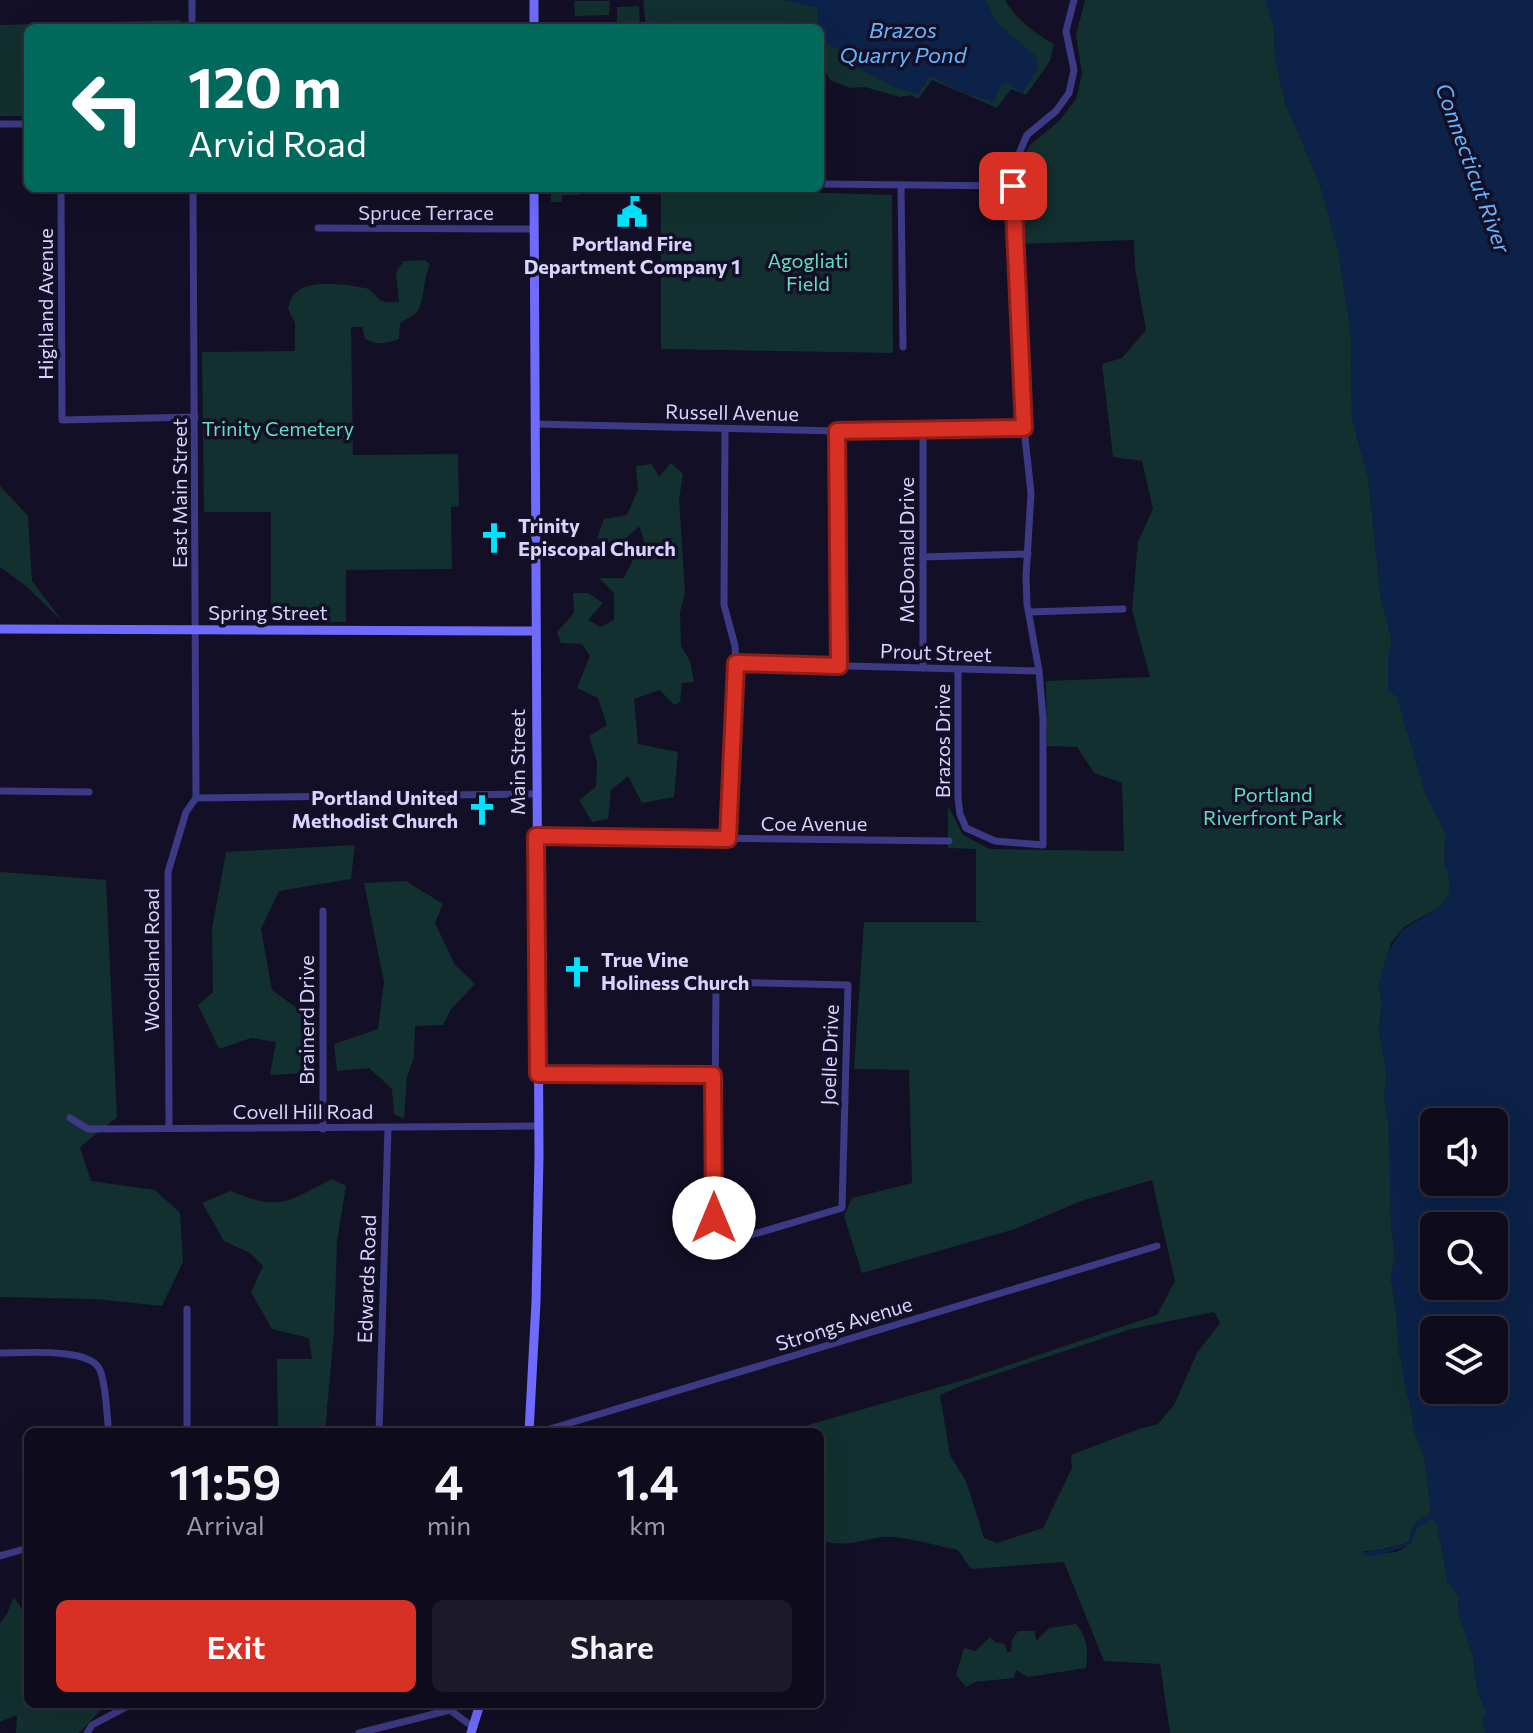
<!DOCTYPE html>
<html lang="en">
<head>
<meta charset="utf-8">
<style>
  body { margin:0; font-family:Commissioner,sans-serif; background:#1c1929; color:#f1f3f6; height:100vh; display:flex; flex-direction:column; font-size:30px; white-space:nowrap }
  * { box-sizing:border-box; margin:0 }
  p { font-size:26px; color:#9b9ba3 }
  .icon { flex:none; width:44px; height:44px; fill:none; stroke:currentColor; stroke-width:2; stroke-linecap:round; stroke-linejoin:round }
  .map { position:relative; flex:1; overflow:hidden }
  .sheet { position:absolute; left:24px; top:1428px; width:800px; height:280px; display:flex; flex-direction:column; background:#0e0b1c; border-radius:12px; box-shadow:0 8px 32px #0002,0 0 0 2px #2e2b3b }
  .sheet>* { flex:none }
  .guide { position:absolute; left:24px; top:24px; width:800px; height:168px; border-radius:12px; box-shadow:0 8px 32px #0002,0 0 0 2px #2e2b3b; background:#00695c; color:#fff; overflow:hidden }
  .buttons { position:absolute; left:1420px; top:1108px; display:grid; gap:16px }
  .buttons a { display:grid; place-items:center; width:88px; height:88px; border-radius:12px; background:#0e0b1c; box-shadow:0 8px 32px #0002,0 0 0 2px #2e2b3b; font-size:40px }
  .pin { position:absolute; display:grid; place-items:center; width:68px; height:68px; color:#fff; margin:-34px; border-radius:16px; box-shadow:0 4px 12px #0006 }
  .me { position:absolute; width:88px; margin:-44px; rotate:0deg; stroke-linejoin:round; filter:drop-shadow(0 0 6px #0008) }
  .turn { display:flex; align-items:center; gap:28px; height:168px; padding:0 32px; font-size:36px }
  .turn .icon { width:104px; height:104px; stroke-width:2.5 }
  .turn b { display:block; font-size:56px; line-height:68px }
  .eta { display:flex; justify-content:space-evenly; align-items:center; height:136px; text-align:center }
  .eta b { font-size:48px; font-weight:600; line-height:56px }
  .action { display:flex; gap:16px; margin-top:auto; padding:16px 32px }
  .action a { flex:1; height:92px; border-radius:12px; background:#d93025; color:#fff; font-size:32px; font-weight:600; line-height:92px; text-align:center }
  .action a+a { background:#1c1929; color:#f1f3f6 }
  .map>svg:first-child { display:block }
  .green { fill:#12302f; fill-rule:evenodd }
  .water { fill:#0c2248; fill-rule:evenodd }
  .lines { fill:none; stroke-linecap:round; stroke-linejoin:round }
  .street { stroke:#3d3a85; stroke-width:7 }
  .secondary { stroke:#6f6bff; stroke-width:9 }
  .route-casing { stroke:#8d1f18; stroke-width:20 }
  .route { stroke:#d93025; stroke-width:14 }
  .labels { text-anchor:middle; stroke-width:7; stroke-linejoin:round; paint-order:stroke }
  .street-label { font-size:20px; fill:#d9d4ff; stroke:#130f26 }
  .poi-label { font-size:20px; font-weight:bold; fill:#d9d4ff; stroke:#130f26; text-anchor:start }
  .park-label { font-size:20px; fill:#5fe0c0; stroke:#130f26 }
  .water-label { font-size:22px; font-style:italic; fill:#62b6ff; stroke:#130f26 }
</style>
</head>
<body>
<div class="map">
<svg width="1533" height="1733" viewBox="0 0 1533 1733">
  <rect width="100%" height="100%" fill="#130f26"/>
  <!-- green -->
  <g class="green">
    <path d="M645 0H1005C1015 18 1036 35 1054 44L1050 61 1026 95 1011 89 997 108 932 80 918 99 911 95 900 97 865 87 850 88 830 80 820 63V28H674L664 21 646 28 643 1Z"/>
    <path d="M1085 0H1266L1274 28 1275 57 1285 102 1320 184 1339 254 1351 334 1352 419 1368 476 1381 599 1392 640 1388 658V688L1397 697 1426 794 1446 834 1444 861 1448 871 1450 893 1441 906 1404 927 1391 943 1379 985 1382 1005 1379 1030 1387 1076 1384 1097 1389 1125 1391 1224 1395 1258 1391 1278 1397 1317 1399 1352 1416 1436 1425 1459 1431 1511C1427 1516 1421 1518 1416 1523 1410 1528 1412 1536 1409 1541 1405 1546 1370 1552 1364 1551L1365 1556 1396 1552 1406 1547 1416 1529 1433 1518 1437 1524 1448 1583 1459 1596 1458 1611 1473 1656 1477 1689 1486 1712 1482 1721 1486 1733H1170L1160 1664 1104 1661 1064 1562 971 1569 958 1550C937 1546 902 1535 882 1537 864 1540 837 1549 820 1539V1432H784L964 1380 1157 1315 1175 1281 1152 1180 1081 1201 1015 1229 862 1273 844 1216 852 1198 912 1183 909 1070 854 1069 864 922H984L976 921V849L948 848V806L963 835 990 849 1124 851 1122 783 1094 773 1077 747 1047 746 1046 681 1150 677 1132 610 1138 542 1153 509 1142 461 1113 457 1102 364 1122 358 1146 330 1135 268 1134 240 1018 244 1020 163 1030 145 1059 121 1076 99 1082 74 1076 35ZM1214 1312 1220 1323 1197 1353 1174 1405 1158 1424 1139 1429 1071 1455 1072 1468 1043 1528 997 1543 984 1538 966 1481 950 1455 940 1395 963 1385 1131 1329Z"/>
    <path d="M574 1H610L609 15 575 16Z"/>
    <path d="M639 6 640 28H617V7Z"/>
    <path d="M180 20V28H173L172 23 119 24 118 28H28V116H0V25Z"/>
    <path d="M551 188H579V195H562V202H551Z"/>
    <path d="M661 188 892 195 893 353 661 349Z"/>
    <path d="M425 260 430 265C423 278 424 305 417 312 412 317 405 319 400 324L399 339C386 344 377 345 365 339L362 327H351L353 455 458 454 459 506 451 507 452 569 346 570V622H271V512H204L202 352 295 351V323L288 309C290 305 290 300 293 296 306 277 349 285 369 289 382 301 379 303 399 302L396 272 404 261Z"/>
    <path d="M671 463 683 474 679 499 685 593 680 612 681 646 690 661 694 682 682 683 680 702 674 705 660 690 634 699 638 744 678 752 674 797 642 803 628 776 611 790 608 819 592 822 579 800 596 787 597 762 589 736 607 725 598 698 577 688 590 656 582 644 561 643 557 632 574 613 573 593H588L603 603 588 620 601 627 614 620V593L599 578H624L635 556 646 546 639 526 618 546 597 539 604 519 627 515 638 490 636 466 652 464 659 477Z"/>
    <path d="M0 486 28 516 32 581 63 622 26 586 0 567Z"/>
    <path d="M355 845 351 879 279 891 261 929 272 990 305 1014 306 1073 270 1075 276 1042 251 1038 219 1049 198 1005 213 992 212 929 226 852Z"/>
    <path d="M0 872 106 880 117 1117 80 1147 91 1181 155 1190 180 1213 183 1262 162 1306 94 1299 0 1297Z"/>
    <path d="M406 881 443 904 435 923 455 965 475 984 451 1009 443 1025 415 1026 414 1057 407 1077 404 1119 394 1114 392 1089 369 1068 337 1071 334 1044 378 1029 384 982 364 883Z"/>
    <path d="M332 1179 346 1186 337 1241 334 1331 325 1432H278L277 1359H312L309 1338 272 1329 251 1292 263 1266 250 1253 224 1241 202 1203 230 1191C282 1211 285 1203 332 1179Z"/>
    <path d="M14 1597 28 1619V1704H96L100 1711 79 1733H16L17 1715 0 1722V1623L7 1614Z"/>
    <path d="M1076 1624C1088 1639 1088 1649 1086 1668L1028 1677 1016 1670 1014 1678 975 1682 966 1687 956 1675 964 1648 975 1651 990 1637 995 1642 1005 1644 1007 1652H1011L1012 1640 1018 1631H1035L1036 1641 1049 1628Z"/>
  </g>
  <!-- water -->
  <g class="water">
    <path d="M784 0H986L995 21 1036 56 1038 68 1022 93 1008 83 1000 87 994 102 964 93 930 76 918 94 894 87 850 63V57L820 39V28H817L818 8Z"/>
    <path d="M1266 0H1533V1733H1486L1482 1721 1486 1712 1477 1689 1473 1656 1458 1611 1459 1596 1448 1583 1437 1524 1433 1518 1417 1529 1410 1545C1395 1550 1382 1556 1365 1556L1361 1552C1370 1552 1406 1547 1410 1540 1413 1534 1410 1528 1416 1522 1422 1518 1427 1516 1431 1511L1425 1459 1416 1436 1399 1352 1397 1317 1391 1278 1395 1258 1391 1224 1389 1125 1384 1097 1387 1076 1379 1030 1382 1005 1379 985 1388 952 1402 930 1441 906 1450 893 1448 871 1444 861 1446 834 1426 794 1397 697 1388 690V658L1392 640 1381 599 1368 476 1352 419 1351 334 1339 254 1320 184 1285 102 1275 57 1274 28ZM1434 1122H1494V1182H1434ZM1434 1226H1494V1286H1434ZM1434 1330H1494V1390H1434Z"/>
  </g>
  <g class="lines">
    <!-- street -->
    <g class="street">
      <path d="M192 0V28"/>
      <path d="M0 124H28"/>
      <path d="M820 184 1013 186"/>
      <path d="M901 185 903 347"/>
      <path d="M61 188 62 420 195 417"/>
      <path d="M193 188 196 798"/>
      <path d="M318 228 534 229"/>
      <path d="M535 424 837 431 1024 428"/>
      <path d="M725 429 724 605 735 646 736 663 728 839"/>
      <path d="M837 431 839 666"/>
      <path d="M923 431V668"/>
      <path d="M923 557 1028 554"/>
      <path d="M1029 612 1123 609"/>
      <path d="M736 663 1039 671"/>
      <path d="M958 669V798L960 814 966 828 995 841 1043 845V718L1039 671 1027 604 1026 577 1031 493 1024 428 1014 165 1027 135 1056 111 1069 93 1074 70 1066 31 1074 0"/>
      <path d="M0 791 89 792"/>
      <path d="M196 798 536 794"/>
      <path d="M536 836 949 841"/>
      <path d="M716 982 848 985 842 1208 714 1246Z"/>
      <path d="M538 1074 713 1075"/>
      <path d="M70 1118 88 1129 538 1126"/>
      <path d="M169 1128 168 872 186 812 196 798"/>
      <path d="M323 1129V911"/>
      <path d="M187 1309V1432"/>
      <path d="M0 1353C22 1353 91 1347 100 1370 107 1389 106 1412 109 1432"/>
      <path d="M379 1432 388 1128"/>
      <path d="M540 1432 1157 1246"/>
      <path d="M0 1556 28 1548"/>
      <path d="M450 1710 473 1727"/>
      <path d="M87 1733 92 1725 132 1704"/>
      <path d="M359 1733 450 1710 460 1704"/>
    </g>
    <!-- secondary -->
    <g class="secondary">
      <path d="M534 0V28"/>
      <path d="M0 629 535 631"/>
      <path d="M529 1432 536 1302 539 1156 534 188"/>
      <path d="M471 1733 480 1704"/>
    </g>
  </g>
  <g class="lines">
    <defs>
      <path id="route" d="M714 1218 713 1075 538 1074 536 836 728 839 736 663 839 666 837 431 1024 428 1013 186"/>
    </defs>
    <!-- route casing -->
    <use href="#route" class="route-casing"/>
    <!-- route -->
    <use href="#route" class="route"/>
  </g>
  <!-- icons -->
  <defs>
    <symbol id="civic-bare" viewBox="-9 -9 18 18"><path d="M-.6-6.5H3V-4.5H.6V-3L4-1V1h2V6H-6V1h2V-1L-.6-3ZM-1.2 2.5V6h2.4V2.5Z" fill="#00e5ff" stroke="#130f26" stroke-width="2.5" paint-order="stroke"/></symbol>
    <symbol id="church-bare" viewBox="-9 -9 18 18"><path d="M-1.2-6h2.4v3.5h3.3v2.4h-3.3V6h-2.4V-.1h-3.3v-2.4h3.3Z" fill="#00e5ff" stroke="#130f26" stroke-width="2.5" paint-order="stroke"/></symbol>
  </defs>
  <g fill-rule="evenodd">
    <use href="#civic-bare" x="610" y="190" width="44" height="44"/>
    <use href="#church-bare" x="472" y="516" width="44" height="44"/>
    <use href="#church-bare" x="460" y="788" width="44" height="44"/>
    <use href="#church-bare" x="555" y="950" width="44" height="44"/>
  </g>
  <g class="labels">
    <!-- street labels -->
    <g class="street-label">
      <text x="426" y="220">Spruce Terrace</text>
      <text transform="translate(46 304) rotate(-90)" y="7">Highland Avenue</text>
      <text transform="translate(732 413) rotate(1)" y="7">Russell Avenue</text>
      <text transform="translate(180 493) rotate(-90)" y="7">East Main Street</text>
      <text transform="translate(907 550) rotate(-90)" y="7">McDonald Drive</text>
      <text x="268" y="620">Spring Street</text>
      <text transform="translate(936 653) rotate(2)" y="7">Prout Street</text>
      <text transform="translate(943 741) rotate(-90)" y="7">Brazos Drive</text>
      <text transform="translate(518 762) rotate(-90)" y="7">Main Street</text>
      <text x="814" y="831">Coe Avenue</text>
      <text transform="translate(152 960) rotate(-90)" y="7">Woodland Road</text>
      <text transform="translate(307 1020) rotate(-90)" y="7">Brainerd Drive</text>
      <text transform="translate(830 1055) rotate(-88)" y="7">Joelle Drive</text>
      <text x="303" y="1119">Covell Hill Road</text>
      <text transform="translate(367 1279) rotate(-88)" y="7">Edwards Road</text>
      <text transform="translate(844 1324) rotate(-17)" y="7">Strongs Avenue</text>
    </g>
    <!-- poi labels -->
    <g class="poi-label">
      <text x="632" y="251" text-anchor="middle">Portland Fire<tspan x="632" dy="23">Department Company 1</tspan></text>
      <text x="518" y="533">Trinity<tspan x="518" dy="23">Episcopal Church</tspan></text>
      <text x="458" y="805" text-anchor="end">Portland United<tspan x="458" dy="23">Methodist Church</tspan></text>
      <text x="601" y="967">True Vine<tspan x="601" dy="23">Holiness Church</tspan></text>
    </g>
    <!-- park labels -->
    <g class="park-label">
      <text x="808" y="268">Agogliati<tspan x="808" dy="23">Field</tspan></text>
      <text x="278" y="436">Trinity Cemetery</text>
      <text x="1273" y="802">Portland<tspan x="1273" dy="23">Riverfront Park</tspan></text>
    </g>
    <!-- water labels -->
    <g class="water-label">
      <text x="903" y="38">Brazos<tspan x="903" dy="25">Quarry Pond</tspan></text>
      <text transform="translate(1473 168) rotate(70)" y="8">Connecticut River</text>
    </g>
  </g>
</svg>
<div class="buttons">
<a><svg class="icon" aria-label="sound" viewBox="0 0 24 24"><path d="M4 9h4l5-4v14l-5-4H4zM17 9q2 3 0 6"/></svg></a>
<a><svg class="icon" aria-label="search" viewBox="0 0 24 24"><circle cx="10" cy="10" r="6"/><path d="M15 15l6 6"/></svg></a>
<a><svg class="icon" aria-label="layers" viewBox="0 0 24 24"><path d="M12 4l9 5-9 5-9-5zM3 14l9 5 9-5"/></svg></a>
</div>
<div class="pin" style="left:1013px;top:186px;background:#d93025"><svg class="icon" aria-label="arrive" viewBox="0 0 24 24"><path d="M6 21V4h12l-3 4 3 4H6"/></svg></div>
<svg class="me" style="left:714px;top:1218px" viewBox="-20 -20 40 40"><circle r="19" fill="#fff"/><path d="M0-13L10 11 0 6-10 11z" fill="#d93025"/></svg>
<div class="guide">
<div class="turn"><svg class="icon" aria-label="left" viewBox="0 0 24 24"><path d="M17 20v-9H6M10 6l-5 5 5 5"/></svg><div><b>120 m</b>Arvid Road</div></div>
</div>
<section class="sheet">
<div class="eta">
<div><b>11:59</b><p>Arrival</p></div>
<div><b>4</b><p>min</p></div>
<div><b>1.4</b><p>km</p></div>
</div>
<div class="action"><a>Exit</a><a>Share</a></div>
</section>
</div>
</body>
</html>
